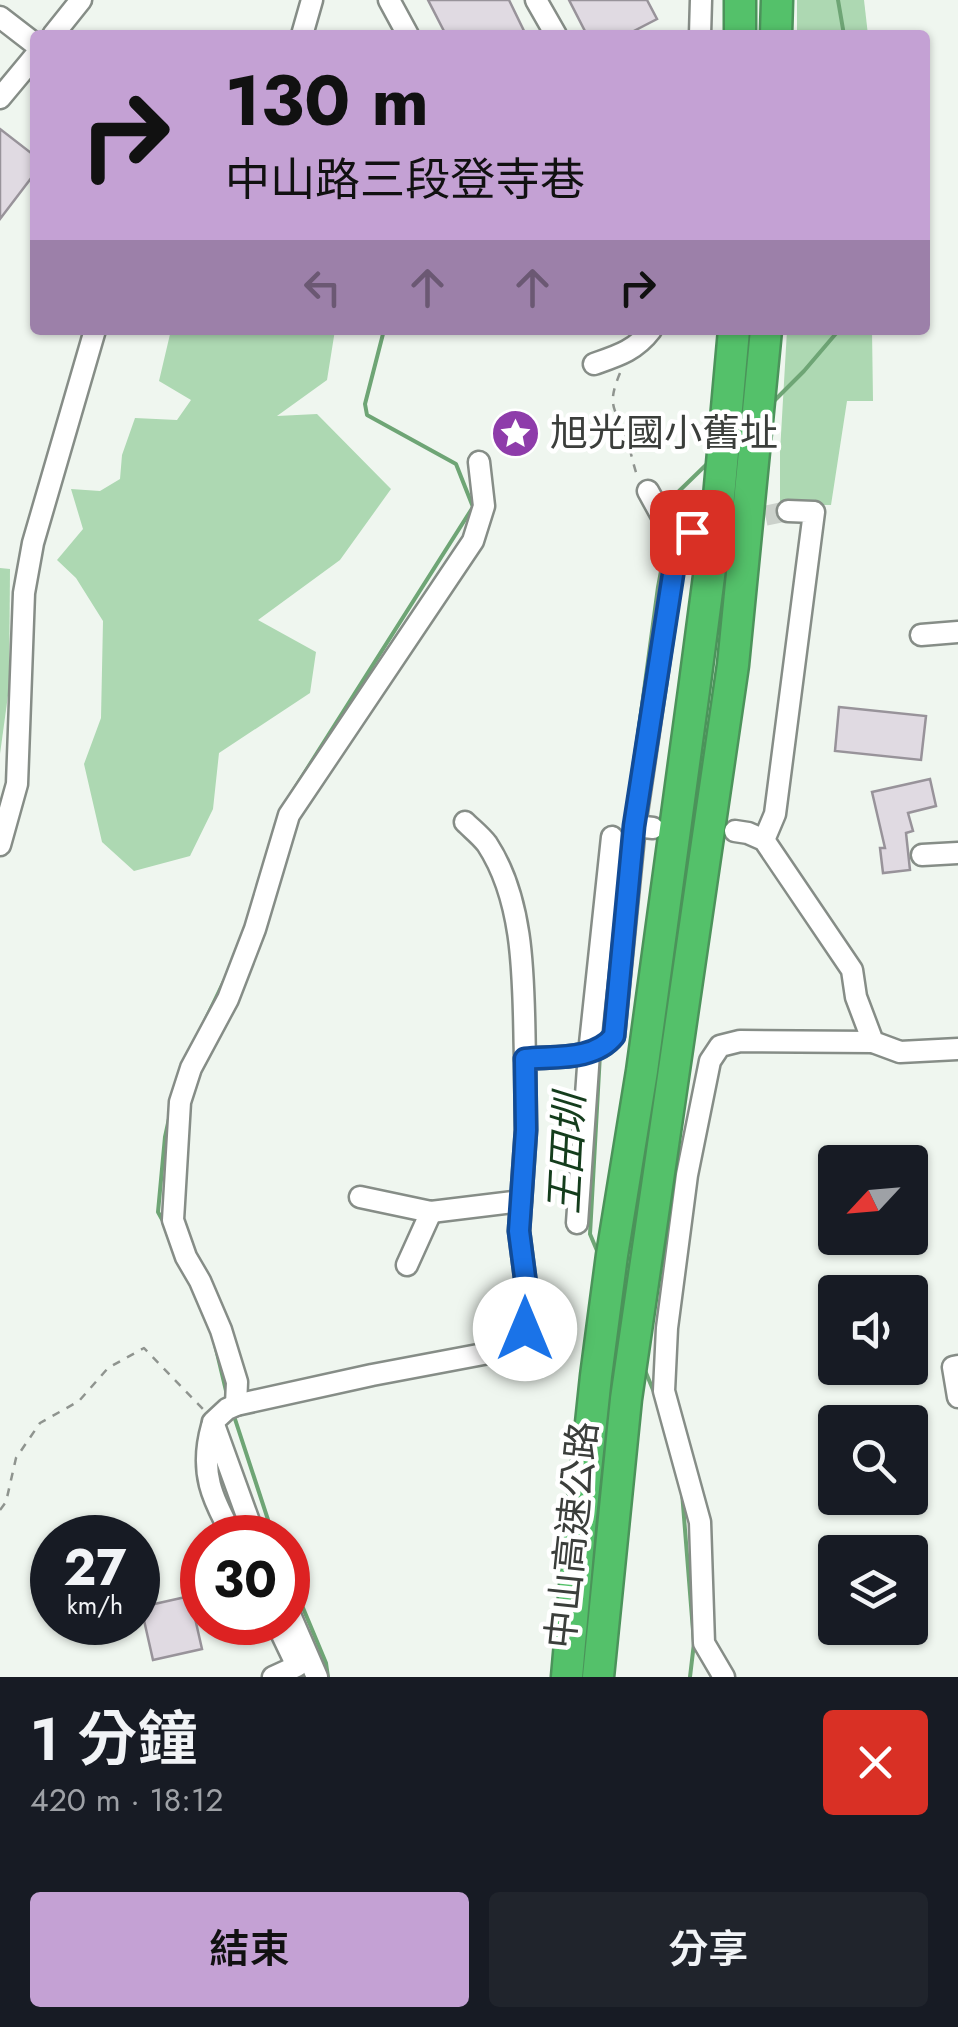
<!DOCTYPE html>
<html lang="zh-TW">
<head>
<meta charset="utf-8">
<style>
  body { margin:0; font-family:Jost,"Noto Sans TC",sans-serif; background:#20242c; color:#f1f3f6; height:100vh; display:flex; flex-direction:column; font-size:38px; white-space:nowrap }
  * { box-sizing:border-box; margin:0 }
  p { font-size:32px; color:#9ea1a6 }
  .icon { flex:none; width:55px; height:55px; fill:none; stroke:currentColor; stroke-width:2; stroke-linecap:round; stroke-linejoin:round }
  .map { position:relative; height:1677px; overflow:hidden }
  .details { display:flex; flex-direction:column; background:#171b24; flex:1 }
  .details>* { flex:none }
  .banner { position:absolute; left:30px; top:30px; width:900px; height:305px; border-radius:10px; box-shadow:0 2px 8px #0004; background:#c4a1d4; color:#111; overflow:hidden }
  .needle { width:65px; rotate:244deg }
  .fabs { position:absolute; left:818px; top:1145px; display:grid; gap:20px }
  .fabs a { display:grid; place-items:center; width:110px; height:110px; border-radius:10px; background:#171b24; box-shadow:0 2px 8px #0004; font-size:50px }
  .speed { position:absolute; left:30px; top:1515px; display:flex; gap:20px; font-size:50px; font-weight:700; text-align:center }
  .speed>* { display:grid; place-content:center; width:130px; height:130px; border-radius:50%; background:#171b24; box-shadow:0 2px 8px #0004; line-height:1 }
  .speed small { font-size:25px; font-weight:400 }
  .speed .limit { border:15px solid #d22; background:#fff; color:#111 }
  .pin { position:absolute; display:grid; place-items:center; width:85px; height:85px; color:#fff; margin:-42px; border-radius:20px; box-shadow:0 5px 15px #0006 }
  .me { position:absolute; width:110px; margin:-55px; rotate:0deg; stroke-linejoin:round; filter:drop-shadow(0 0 8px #0008) }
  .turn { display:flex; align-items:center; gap:35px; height:210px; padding:0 30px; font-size:45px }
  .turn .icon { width:130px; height:130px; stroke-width:2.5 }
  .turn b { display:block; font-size:70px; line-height:85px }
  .lanes { display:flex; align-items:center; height:95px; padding:0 30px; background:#0003; justify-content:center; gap:50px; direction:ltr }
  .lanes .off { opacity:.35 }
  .round { display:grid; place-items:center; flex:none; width:105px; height:105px; border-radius:10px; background:#20242c }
  .summary { display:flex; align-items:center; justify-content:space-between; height:170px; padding:0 30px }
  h1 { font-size:60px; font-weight:600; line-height:75px }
  .button { display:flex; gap:20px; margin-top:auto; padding:20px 30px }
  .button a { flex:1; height:115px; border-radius:10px; background:#c4a1d4; color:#111; font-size:40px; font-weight:600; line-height:115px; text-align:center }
  .button a+a { background:#20242c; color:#f1f3f6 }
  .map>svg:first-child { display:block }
  .green { fill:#add8b2 }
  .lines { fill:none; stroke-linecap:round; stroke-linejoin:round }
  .stream { stroke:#6ea575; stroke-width:4 }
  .building { fill:#e0dae2; stroke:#98939a; stroke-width:2.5 }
  .minor-tunnel { stroke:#cbd1cb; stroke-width:20; stroke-dasharray:20 10; stroke-linecap:butt }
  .minor-casing { stroke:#868d87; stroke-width:25 }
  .highway-casing { stroke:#4b935a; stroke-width:35 }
  .path { stroke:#8f948f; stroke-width:2.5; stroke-dasharray:8 8; stroke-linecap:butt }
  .minor { stroke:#fff; stroke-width:20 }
  .highway { stroke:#54c16a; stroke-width:30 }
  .route-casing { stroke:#114b97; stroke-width:25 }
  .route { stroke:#1a73e8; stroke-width:18 }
  .labels { text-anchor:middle; stroke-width:9; stroke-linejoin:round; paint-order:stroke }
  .poi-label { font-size:38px; fill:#3b3e3b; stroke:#fff; text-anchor:start }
  .street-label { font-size:38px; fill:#3b3e3b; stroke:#fff }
  .water-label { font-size:40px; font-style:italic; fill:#143d1c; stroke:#fff }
</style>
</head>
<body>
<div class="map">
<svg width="958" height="1677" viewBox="0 0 958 1677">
  <rect width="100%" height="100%" fill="#eff6ef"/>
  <!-- green -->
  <g class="green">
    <path d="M797 0H864L868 35H797Z"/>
    <path d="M171 330H335L327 380 277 416 317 414 391 489 340 560 258 620 316 652 310 693 219 753 213 809 190 856 134 871 102 842 84 764 101 718 103 621 76 578 57 560 83 529 71 489 100 491 120 479 122 455 135 418 177 420 191 400 159 381Z"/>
    <path d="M787 330H872L873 401H847L831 505H780V452Z"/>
    <path d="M0 568 10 569 9 688 0 754Z"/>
  </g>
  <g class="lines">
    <!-- stream -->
    <g class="stream">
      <path d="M838 0 844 35"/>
      <path d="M773 402 804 371 839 330"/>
      <path d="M672 515 676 494 708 463"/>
      <path d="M291 794 473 507 456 464 367 415 365 404 384 330"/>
      <path d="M613 920 658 587 667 539"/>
      <path d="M200 1031 224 981"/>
      <path d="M164 1223 158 1212 165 1137 170 1114"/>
      <path d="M598 1253 590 1234 600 1054"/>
      <path d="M213 1336 227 1395"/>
      <path d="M644 1368 656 1397"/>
      <path d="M233 1413 274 1538"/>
      <path d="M682 1492 694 1643 690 1677"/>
      <path d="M288 1572 326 1663 328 1677"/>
    </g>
  </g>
  <!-- building -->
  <g class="building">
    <path d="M428 0H509L526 35H446Z"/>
    <path d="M569 0H647L657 19 626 35H587Z"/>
    <path d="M0 129 35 156V173L0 219Z"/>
    <path d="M839 707 926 716 921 760 835 751Z"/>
    <path d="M930 779 936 806 908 813 913 831 906 833 910 870 883 873 880 848H885L872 792Z"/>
    <path d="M190 1596 202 1649 153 1660 141 1607Z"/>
  </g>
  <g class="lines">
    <!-- minor-tunnel -->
    <path class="minor-tunnel" d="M736 522 788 511"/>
    <defs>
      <g id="minor">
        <path d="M389 0 408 35"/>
        <path d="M536 0 556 35"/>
        <path d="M0 17 35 44"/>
        <path d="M53 35 81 0"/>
        <path d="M302 35 312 0"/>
        <path d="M700 35 701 0"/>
        <path d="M0 98 35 56"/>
        <path d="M594 364C617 356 635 351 651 330"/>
        <path d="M648 491 670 531 692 532"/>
        <path d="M921 635 958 632"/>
        <path d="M465 822C472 829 481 836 487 844 527 905 523 989 525 1059"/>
        <path d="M635 826 675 555 680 542 692 532"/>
        <path d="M735 831 748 833 764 840 852 970 856 997 873 1042 900 1052 958 1049"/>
        <path d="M764 840 775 814 814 512 788 511"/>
        <path d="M0 845 17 784 24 593 33 543 95 330"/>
        <path d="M922 855 958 853"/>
        <path d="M360 1197 431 1212 521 1201"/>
        <path d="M577 1223 589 1053 612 837"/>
        <path d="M407 1265 431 1212"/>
        <path d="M958 1366 953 1367 958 1397"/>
        <path d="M236 1405 237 1382 221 1330 200 1281 186 1257 173 1220 180 1102 191 1068 228 999 255 929 289 815 473 541 484 506 479 462"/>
        <path d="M212 1426C199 1472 212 1499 234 1538"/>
        <path d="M255 1538 213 1422 227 1409 236 1405 372 1375 494 1352 519 1339 525 1329 529 1308 519 1231 526 1130 525 1059C554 1056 594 1061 614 1036L635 826 653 828"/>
        <path d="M288 1610 317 1677"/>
        <path d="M273 1677 297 1666 276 1622"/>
        <path d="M724 1677 704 1643 700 1522 664 1391 667 1328 687 1175 710 1061 720 1046 740 1041 873 1042"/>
      </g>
      <g id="highway">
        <path d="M740 0V35"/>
        <path d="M776 35 777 0"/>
        <path d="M567 1677 581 1517 596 1376 612 1255 642 1071 694 690 718 508 734 330"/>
        <path d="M598 1677 626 1399 733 665 766 330"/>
      </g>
    </defs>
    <!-- minor casing -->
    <use href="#minor" class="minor-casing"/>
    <!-- highway casing -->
    <use href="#highway" class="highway-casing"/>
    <!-- path -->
    <g class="path">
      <path d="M620 373C606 407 615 407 626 437 631 451 633 465 638 478"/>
      <path d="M0 1510 6 1502 16 1458 40 1423 79 1401 108 1368 144 1348 203 1409"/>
    </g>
    <!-- minor -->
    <use href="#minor" class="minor"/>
    <!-- highway -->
    <use href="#highway" class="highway"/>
  </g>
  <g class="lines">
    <defs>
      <path id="route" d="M525 1329 529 1308 519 1231 526 1130 525 1059C554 1056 594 1061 614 1036L634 826 670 594 676 555 680 542 692 532"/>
    </defs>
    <!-- route casing -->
    <use href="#route" class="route-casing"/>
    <!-- route -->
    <use href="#route" class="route"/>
  </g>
  <!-- icons -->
  <defs>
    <symbol id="sight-disc" viewBox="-11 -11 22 22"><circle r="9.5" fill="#8e3caa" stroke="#fff"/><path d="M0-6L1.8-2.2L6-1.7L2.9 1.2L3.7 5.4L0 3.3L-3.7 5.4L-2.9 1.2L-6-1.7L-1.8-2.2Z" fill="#fff"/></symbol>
  </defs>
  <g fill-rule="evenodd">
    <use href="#sight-disc" x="488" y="406" width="55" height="55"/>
  </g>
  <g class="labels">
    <!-- poi labels -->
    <g class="poi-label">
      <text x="550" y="446">旭光國小舊址</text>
    </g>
    <!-- street labels -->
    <g class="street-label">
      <text transform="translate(572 1535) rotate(-84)" y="13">中山高速公路</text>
    </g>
    <!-- water labels -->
    <g class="water-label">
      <text transform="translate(567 1154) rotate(-87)" y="14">王田圳</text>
    </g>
  </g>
</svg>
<div class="fabs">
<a><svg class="needle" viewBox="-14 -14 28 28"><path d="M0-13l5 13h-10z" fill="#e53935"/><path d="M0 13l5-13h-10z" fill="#9ea1a6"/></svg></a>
<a><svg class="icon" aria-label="sound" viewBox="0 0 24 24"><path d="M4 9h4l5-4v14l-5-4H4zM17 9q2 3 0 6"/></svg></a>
<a><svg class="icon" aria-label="search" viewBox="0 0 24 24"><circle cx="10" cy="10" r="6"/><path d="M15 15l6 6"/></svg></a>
<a><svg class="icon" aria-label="layers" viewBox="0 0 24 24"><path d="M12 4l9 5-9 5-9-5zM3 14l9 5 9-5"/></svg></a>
</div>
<div class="speed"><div>27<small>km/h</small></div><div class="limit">30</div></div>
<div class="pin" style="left:692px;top:532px;background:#d93025"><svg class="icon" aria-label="arrive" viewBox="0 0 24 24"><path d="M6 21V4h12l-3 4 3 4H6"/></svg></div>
<svg class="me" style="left:525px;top:1329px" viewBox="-20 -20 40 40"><circle r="19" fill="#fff"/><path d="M0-13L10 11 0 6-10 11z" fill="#1a73e8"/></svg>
<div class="banner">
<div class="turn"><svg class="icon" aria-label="right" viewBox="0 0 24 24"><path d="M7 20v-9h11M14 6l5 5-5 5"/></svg><div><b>130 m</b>中山路三段登寺巷</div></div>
<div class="lanes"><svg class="icon off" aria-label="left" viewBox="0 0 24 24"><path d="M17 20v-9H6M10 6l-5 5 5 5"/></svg><svg class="icon off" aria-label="ahead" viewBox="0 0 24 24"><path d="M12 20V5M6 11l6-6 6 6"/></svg><svg class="icon off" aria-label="ahead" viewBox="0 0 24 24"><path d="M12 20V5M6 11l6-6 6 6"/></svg><svg class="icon" aria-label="right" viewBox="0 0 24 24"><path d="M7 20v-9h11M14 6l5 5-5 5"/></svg></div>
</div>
</div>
<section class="details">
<div class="summary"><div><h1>1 分鐘</h1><p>420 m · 18:12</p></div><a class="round" style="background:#d93025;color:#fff"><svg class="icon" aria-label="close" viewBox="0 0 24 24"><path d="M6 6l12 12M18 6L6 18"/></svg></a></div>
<div class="button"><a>結束</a><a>分享</a></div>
</section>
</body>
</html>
